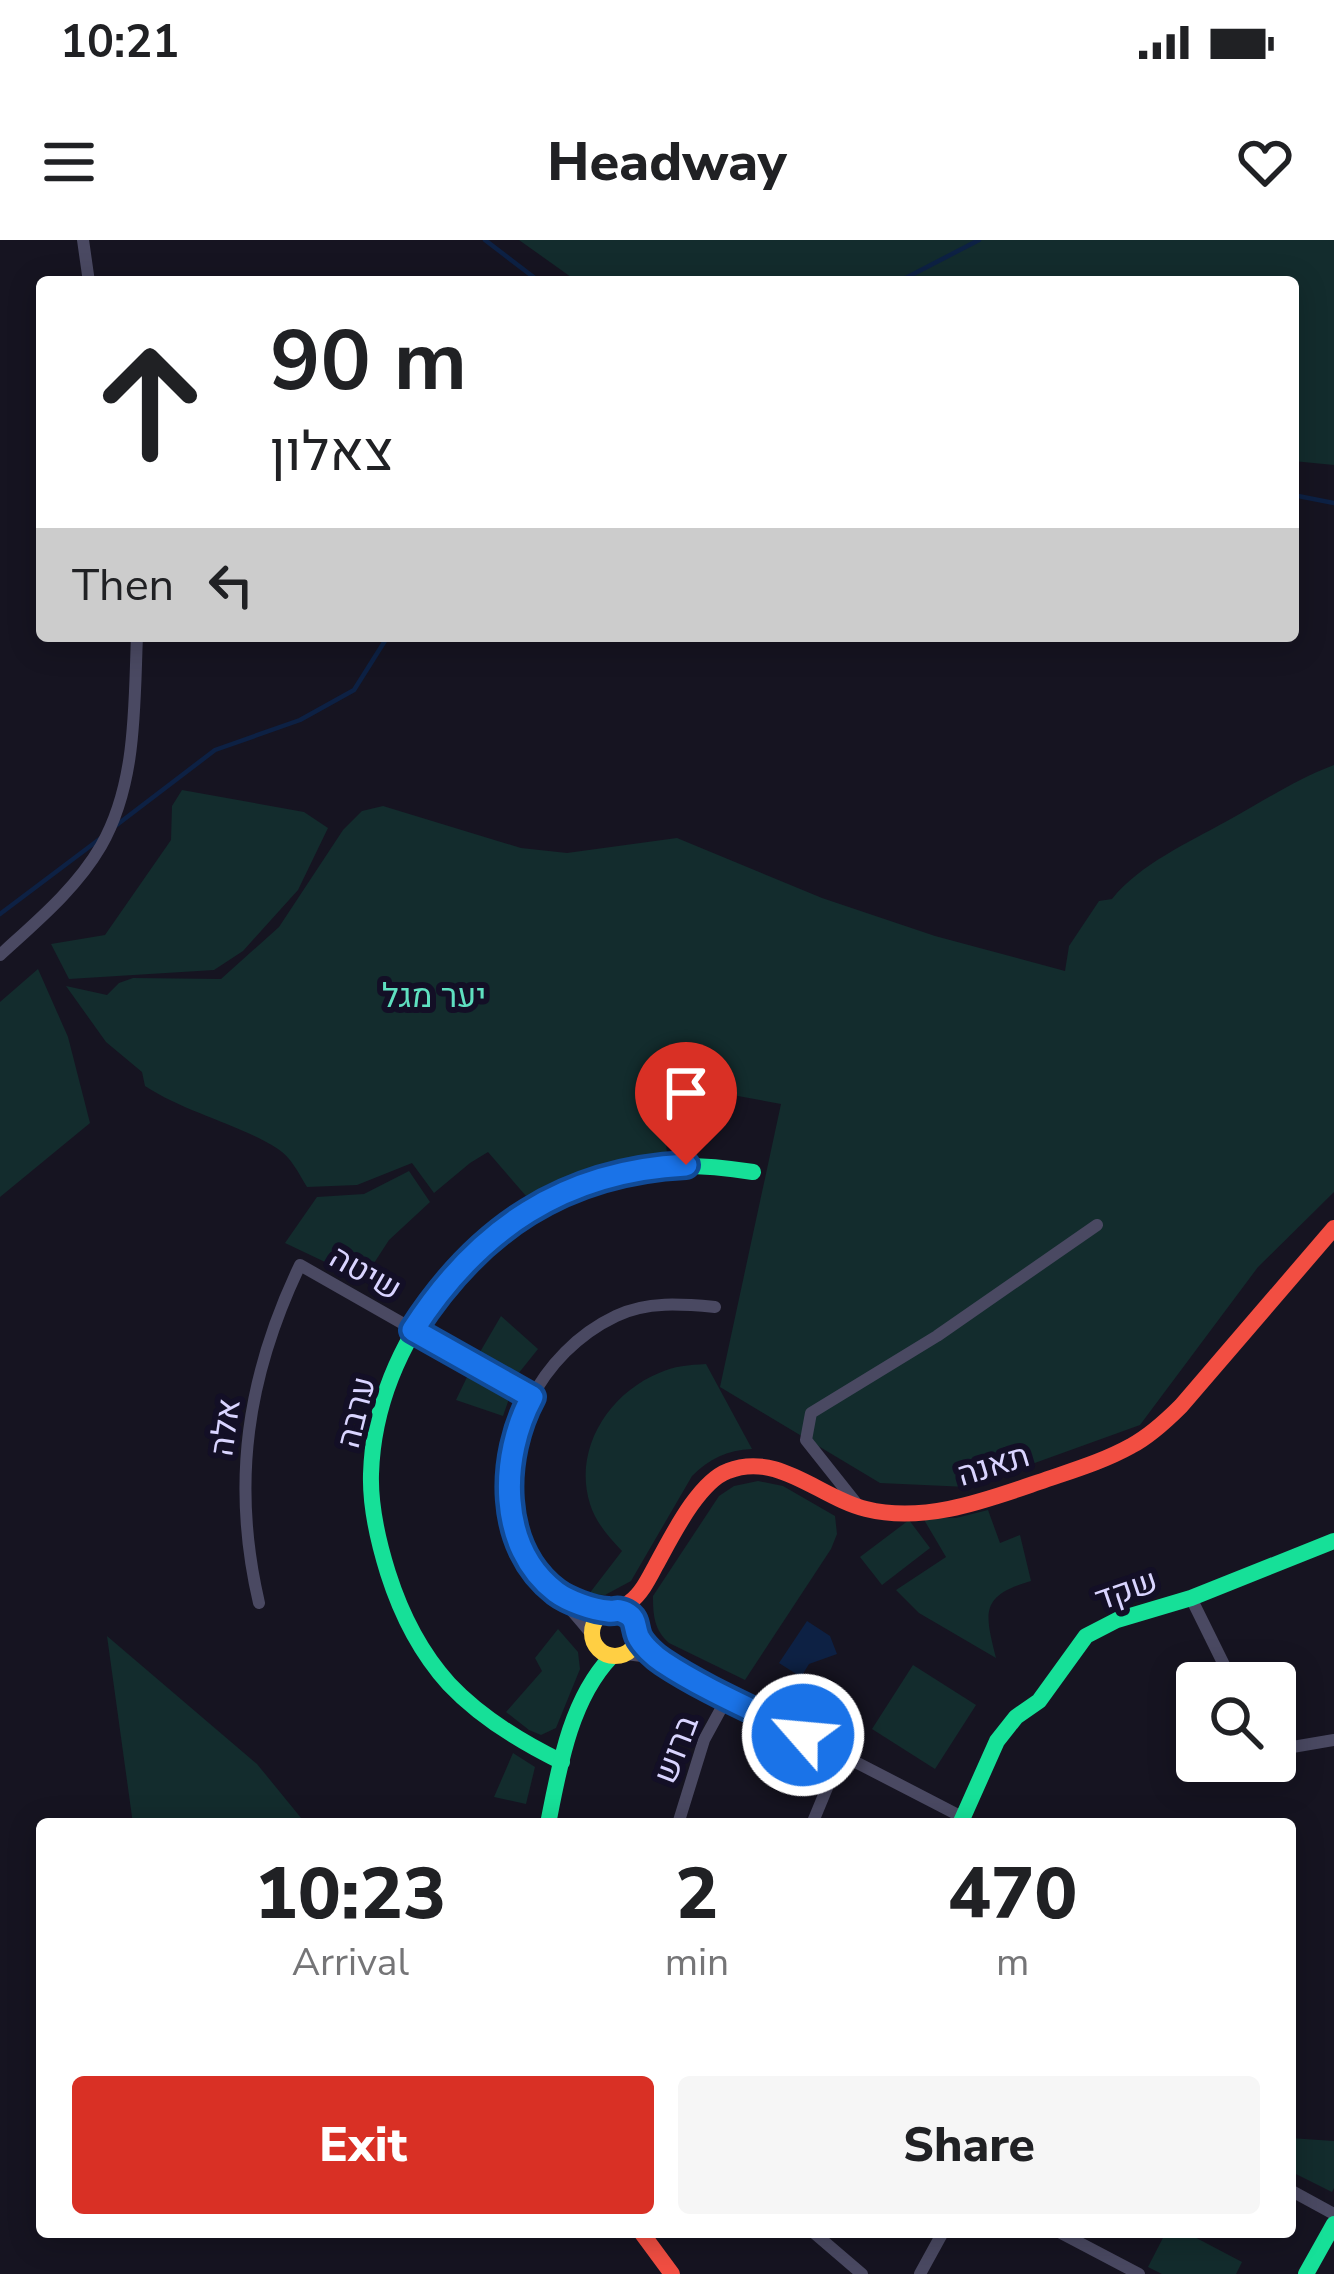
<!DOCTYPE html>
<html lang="en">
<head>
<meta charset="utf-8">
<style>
  body { margin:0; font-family:"Nunito Sans",Heebo,sans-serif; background:#f6f6f6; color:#202124; height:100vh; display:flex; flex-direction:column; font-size:45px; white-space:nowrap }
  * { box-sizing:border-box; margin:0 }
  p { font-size:39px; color:#757577 }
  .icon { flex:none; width:66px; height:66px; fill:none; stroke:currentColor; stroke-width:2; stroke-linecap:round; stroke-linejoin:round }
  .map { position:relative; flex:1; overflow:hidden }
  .panel { position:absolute; left:36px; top:1578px; width:1260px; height:420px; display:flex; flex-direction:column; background:#fff; border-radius:12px; box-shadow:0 6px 30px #0003 }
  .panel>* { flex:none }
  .guide { position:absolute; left:36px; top:36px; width:1263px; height:366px; border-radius:12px; box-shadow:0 6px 30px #0003; background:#fff; color:#202124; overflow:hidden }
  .buttons { position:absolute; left:1176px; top:1422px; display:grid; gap:24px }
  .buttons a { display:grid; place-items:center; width:120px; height:120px; border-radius:12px; background:#fff; box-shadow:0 6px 30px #0003; font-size:60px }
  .pin { position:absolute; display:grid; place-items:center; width:102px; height:102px; color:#fff; margin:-123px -51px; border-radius:50% 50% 50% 0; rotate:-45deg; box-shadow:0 0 12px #0007 }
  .pin .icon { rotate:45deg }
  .me { position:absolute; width:132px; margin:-66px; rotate:297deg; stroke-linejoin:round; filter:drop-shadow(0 0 9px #0008) }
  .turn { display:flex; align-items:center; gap:42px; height:252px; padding:0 36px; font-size:54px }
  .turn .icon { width:156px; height:156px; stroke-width:2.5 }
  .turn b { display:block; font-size:84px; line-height:102px }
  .then { display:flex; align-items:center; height:114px; padding:0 36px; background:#0003; gap:24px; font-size:45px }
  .eta { display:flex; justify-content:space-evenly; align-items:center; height:204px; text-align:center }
  .eta b { font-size:72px; font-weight:800; line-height:84px }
  .action { display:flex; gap:24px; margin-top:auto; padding:24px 36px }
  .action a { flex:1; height:138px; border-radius:12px; background:#d93025; color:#fff; font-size:48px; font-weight:800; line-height:138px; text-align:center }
  .action a+a { background:#f6f6f6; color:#202124 }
  .status { display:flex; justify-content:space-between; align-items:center; height:84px; padding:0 60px; background:#fff; direction:ltr }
  .status svg { height:33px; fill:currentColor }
  header { display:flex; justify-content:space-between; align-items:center; height:156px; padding:0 36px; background:#fff; font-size:54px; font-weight:800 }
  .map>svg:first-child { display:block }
  .green { fill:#132c2d }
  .water { fill:#0d2144 }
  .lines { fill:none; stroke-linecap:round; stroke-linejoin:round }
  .stream { stroke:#0d2144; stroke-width:4.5 }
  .street { stroke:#4a4962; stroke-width:12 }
  .fast { stroke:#16e098; stroke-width:16 }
  .slow { stroke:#ffcf43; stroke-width:16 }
  .jam { stroke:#f24e42; stroke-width:16 }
  .route-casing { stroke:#114b97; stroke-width:30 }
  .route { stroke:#1a73e8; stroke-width:21 }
  .labels { text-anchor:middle; stroke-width:12; stroke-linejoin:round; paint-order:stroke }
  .park-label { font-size:33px; fill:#5fe0c0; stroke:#130f26 }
  .street-label { font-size:33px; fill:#d9d4ff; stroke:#130f26 }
</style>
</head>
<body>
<div class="status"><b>10:21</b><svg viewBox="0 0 49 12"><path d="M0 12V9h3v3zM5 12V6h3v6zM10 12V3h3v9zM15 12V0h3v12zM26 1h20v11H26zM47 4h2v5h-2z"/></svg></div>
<header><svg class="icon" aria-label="menu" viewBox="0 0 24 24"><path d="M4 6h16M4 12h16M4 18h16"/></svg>Headway<svg class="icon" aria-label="heart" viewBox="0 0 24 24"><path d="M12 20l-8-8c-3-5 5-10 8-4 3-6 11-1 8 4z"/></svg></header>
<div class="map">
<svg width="1334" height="2034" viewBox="0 0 1334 2034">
  <rect width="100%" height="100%" fill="#161421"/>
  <!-- green -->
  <g class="green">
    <path d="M519 0H1334V225L1293 221V42H578Z"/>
    <path d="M1334 525V952L1258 1027 1140 1185 968 1247 880 1243 720 1147 781 864 716 852 662 857 667 914 580 932 526 956 488 912 470 923 434 953 412 923 357 945 307 947C299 934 291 917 278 909 237 883 186 873 145 846L142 832 106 802 66 746 107 755 119 743 133 738 221 739 279 687 343 590 362 571 383 566 521 608 567 613 677 598 822 658 935 696 1065 731 1069 706 1099 661 1112 659C1140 624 1188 603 1227 581 1264 561 1294 540 1334 525Z"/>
    <path d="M182 550 304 572 328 588 298 650 243 711 214 730 69 739 51 704 105 695 171 600 172 566Z"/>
    <path d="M38 729 68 797 90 883 0 957V762Z"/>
    <path d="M409 931 430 962 389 1000 363 1040 285 1003 317 957 364 954Z"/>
    <path d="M501 1076 538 1109 518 1134 480 1112Z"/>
    <path d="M706 1124 752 1209C727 1210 709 1219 692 1236L631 1341 605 1355 589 1354 622 1311C609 1297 596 1283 590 1264 573 1210 608 1154 659 1133 674 1126 689 1125 706 1124Z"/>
    <path d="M469 1133 510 1156 503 1176 456 1160Z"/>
    <path d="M758 1241 783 1246 835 1276 837 1294 831 1309 745 1440 669 1403C654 1390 653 1375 653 1356L719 1256 734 1246Z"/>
    <path d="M988 1270 1000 1303 1020 1295 1031 1341C979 1356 985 1373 996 1418L919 1373 896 1350 946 1317 923 1278H956Z"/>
    <path d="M909 1280 930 1308 882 1345 860 1317Z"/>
    <path d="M558 1389 578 1412 580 1429 556 1488 541 1495 529 1490 506 1472 542 1431 535 1418Z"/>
    <path d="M107 1396 257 1524 306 1584H133Z"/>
    <path d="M913 1425 976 1465 935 1529 872 1489Z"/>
    <path d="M513 1513 535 1527 526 1564 494 1557Z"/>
    <path d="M1290 1898 1334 1901V1948L1332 1952 1290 1931Z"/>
    <path d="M1166 1992H1185L1242 2022 1236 2034H1162L1148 2027Z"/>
  </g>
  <!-- water -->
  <path class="water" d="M807 1381 830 1396 837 1414 809 1424 801 1437 779 1423Z"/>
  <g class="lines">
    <!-- stream -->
    <g class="stream">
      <path d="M485 0 540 42"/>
      <path d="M898 42 979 0"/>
      <path d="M1293 255 1334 263"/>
      <path d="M114 587 215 510 300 480 354 450 388 396"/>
      <path d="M0 674 101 598"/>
    </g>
    <!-- street -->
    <g class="street">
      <path d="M83 0 89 42"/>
      <path d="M0 715C36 682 76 649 101 606 137 543 134 466 137 396"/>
      <path d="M860 1268 806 1200 811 1173 937 1096 1097 985"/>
      <path d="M565 1357 606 1372"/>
      <path d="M1191 1358 1233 1443"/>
      <path d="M259 1363C231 1243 247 1136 300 1025L532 1157"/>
      <path d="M592 1395C565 1359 525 1328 514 1283 494 1202 540 1112 616 1076 647 1061 682 1064 715 1067"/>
      <path d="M638 1397 658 1418"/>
      <path d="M626 1414 650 1417 664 1423 962 1577"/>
      <path d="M1275 1510 1334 1500"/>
      <path d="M678 1584 704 1500 728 1456"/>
      <path d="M812 1584 841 1514"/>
      <path d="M1290 1950 1334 1974"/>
      <path d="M813 1992 862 2034"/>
      <path d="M1059 1992 1139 2034"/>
      <path d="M920 2034 943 1992"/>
    </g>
    <!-- fast -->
    <g class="fast">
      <path d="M562 1522C521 1502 481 1478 449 1444 420 1412 401 1374 388 1333 378 1301 370 1267 371 1234 375 1100 477 982 599 939 648 921 702 924 753 932"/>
      <path d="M548 1584C559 1528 570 1460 611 1417"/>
      <path d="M960 1584 997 1501 1016 1477 1039 1461 1086 1396 1117 1380 1191 1358 1334 1301"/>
      <path d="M1306 2034 1334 1984"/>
    </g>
    <!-- slow -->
    <circle class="slow" cx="615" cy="1393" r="23"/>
    <!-- jam -->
    <g class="jam">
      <path d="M613 1370C619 1367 625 1366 630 1362 642 1353 649 1338 656 1325 671 1298 698 1242 728 1231 778 1211 820 1258 866 1269 926 1284 989 1259 1045 1240 1074 1230 1104 1221 1131 1206 1150 1196 1166 1181 1181 1166L1334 988"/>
      <path d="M641 1992 672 2034"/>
    </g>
  </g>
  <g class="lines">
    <defs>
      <path id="route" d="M686 925C564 931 478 989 413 1090L532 1157C500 1216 497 1307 556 1352 568 1361 593 1370 608 1371 618 1372 616 1368 626 1373 637 1379 634 1386 638 1396 642 1405 655 1417 663 1422 705 1450 758 1472 803 1495"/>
    </defs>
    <!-- route casing -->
    <use href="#route" class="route-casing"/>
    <!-- route -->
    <use href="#route" class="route"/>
  </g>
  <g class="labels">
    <!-- park labels -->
    <g class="park-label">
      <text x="434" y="767">יער מגל</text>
    </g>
    <!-- street labels -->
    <g class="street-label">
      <text transform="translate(366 1032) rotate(30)" y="12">שיטה</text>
      <text transform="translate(355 1172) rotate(-76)" y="12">ערבה</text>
      <text transform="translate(224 1187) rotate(-82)" y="12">אלה</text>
      <text transform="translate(993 1224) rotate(-17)" y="12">תאנה</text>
      <text transform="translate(1126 1349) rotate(-19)" y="12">שקד</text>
      <text transform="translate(675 1509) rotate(-69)" y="12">ברוש</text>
    </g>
  </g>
</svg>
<div class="buttons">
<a><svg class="icon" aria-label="search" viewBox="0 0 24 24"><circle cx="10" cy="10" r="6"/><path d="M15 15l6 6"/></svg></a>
</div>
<div class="pin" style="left:686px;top:925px;background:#d93025"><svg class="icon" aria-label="arrive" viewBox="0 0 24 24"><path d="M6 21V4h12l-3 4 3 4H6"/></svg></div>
<svg class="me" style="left:803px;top:1495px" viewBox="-20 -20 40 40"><circle r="17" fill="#1a73e8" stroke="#fff" stroke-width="3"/><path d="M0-11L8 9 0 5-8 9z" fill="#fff"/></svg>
<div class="guide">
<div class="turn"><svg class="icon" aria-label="ahead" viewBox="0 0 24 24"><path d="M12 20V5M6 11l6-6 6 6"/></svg><div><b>90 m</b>צאלון</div></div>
<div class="then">Then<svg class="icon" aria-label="left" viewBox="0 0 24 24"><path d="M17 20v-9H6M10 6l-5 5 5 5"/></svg></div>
</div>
<section class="panel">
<div class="eta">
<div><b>10:23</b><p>Arrival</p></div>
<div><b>2</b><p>min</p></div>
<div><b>470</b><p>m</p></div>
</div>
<div class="action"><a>Exit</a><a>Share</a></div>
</section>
</div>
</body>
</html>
